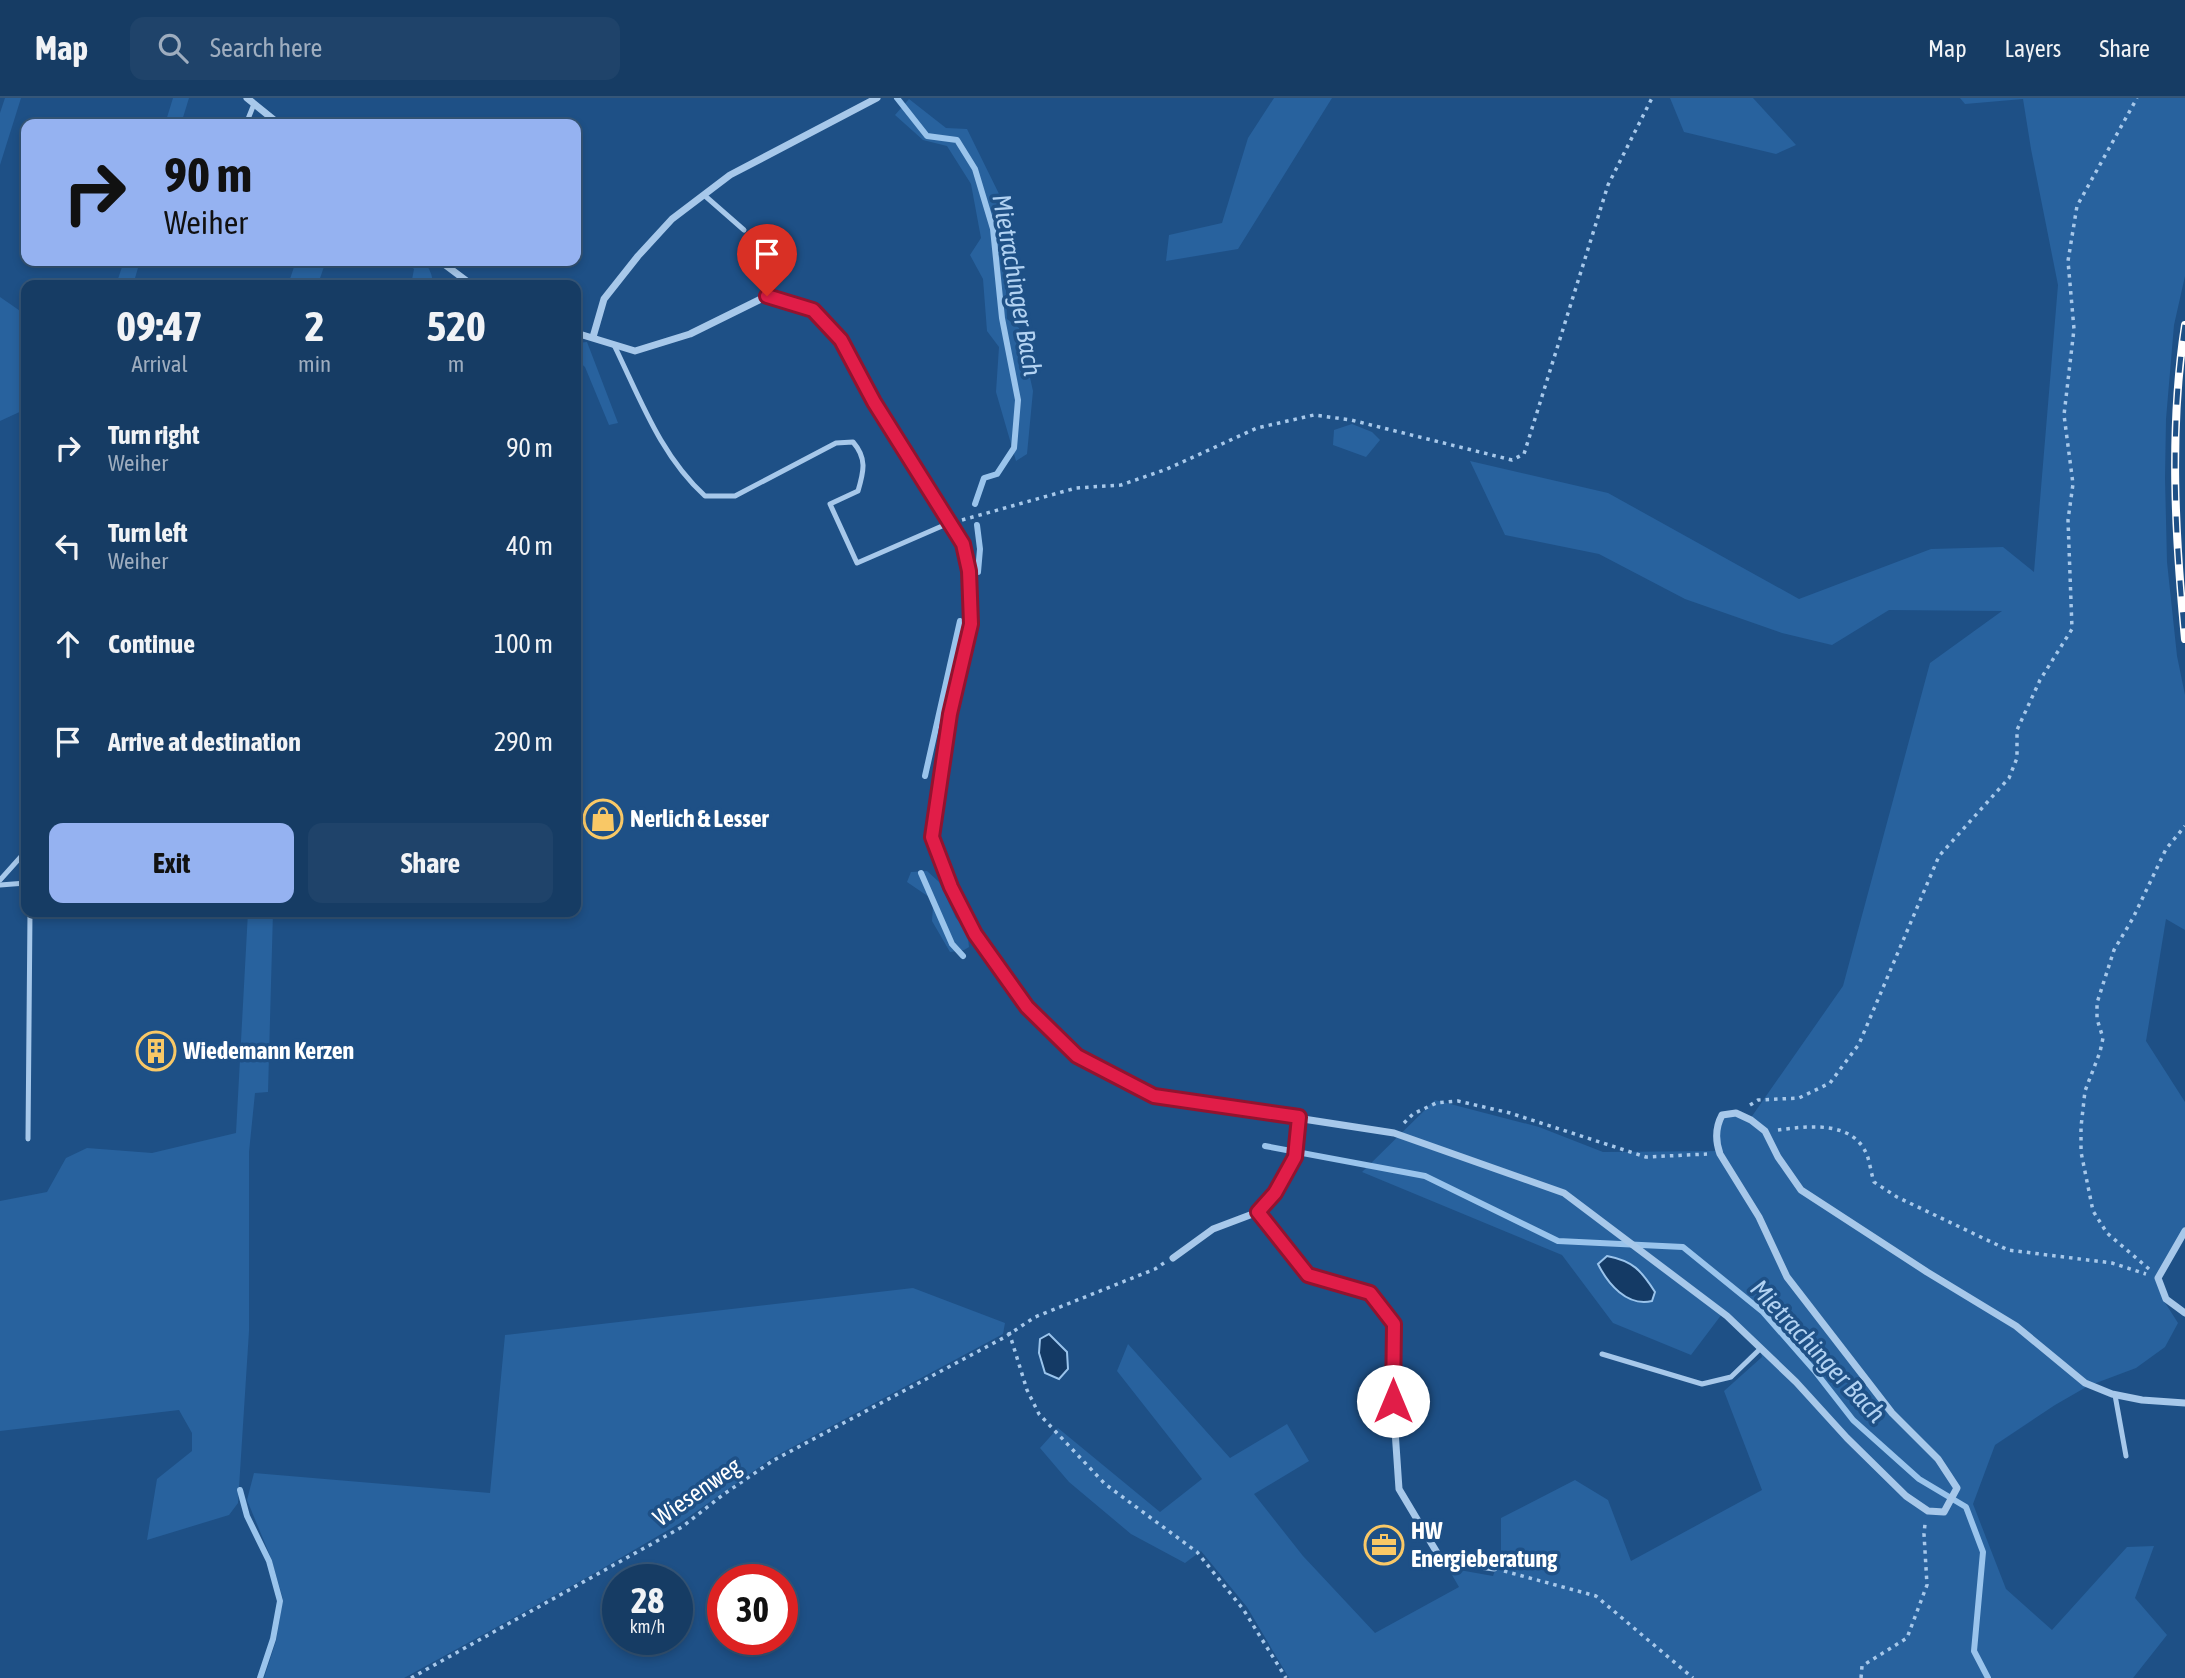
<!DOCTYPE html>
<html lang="en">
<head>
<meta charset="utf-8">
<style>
  body { margin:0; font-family:"Asap Condensed",sans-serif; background:#1f436a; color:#f1f3f6; height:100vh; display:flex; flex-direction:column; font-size:26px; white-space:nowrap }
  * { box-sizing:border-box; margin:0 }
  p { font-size:23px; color:#9eadbf }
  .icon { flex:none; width:38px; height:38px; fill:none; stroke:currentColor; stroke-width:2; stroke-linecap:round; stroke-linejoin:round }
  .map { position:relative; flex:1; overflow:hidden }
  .details { position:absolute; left:21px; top:182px; width:560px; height:637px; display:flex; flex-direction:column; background:#163c64; border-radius:14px; box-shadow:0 4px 10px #0003,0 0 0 2px #355678 }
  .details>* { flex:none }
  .banner { position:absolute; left:21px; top:21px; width:560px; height:147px; border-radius:14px; box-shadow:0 4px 10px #0003,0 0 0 2px #355678; background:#95b2f1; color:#111; overflow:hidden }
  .speed { position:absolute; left:602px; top:1466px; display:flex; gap:14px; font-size:35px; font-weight:700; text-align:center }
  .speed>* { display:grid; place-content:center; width:91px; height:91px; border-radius:50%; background:#163c64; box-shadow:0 4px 10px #0003,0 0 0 2px #355678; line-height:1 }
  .speed small { font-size:18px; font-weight:400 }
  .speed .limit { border:10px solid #d22; background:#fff; color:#111 }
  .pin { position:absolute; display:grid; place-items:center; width:60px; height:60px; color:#fff; margin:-72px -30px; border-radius:50% 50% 50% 0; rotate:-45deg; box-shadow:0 0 7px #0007 }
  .pin .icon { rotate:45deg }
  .me { position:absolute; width:77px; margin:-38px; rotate:0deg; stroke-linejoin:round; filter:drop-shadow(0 0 5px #0008) }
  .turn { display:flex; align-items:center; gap:24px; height:147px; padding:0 28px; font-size:32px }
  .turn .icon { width:91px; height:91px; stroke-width:2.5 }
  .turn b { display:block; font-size:49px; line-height:60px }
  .eta { display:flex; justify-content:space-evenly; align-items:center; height:119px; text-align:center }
  .eta b { font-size:42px; font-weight:700; line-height:49px }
  .primary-button { display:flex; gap:14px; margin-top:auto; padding:14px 28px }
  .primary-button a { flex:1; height:80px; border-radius:14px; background:#95b2f1; color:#111; font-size:28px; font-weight:700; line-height:80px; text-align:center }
  .primary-button a+a { background:#1f436a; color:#f1f3f6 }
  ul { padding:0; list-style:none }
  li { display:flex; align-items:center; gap:21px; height:98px; padding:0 28px }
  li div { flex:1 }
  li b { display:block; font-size:26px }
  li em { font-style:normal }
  header { display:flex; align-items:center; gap:42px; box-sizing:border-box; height:98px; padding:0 35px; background:#163c64; border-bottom:2px solid #355678 }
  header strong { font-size:33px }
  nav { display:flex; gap:38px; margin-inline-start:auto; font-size:24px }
  .search { width:490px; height:63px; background:#1f436a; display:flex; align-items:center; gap:18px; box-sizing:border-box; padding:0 24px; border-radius:14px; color:#9eadbf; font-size:26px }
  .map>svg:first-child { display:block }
  .green { fill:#28629e }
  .water { fill:#143a65; stroke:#9ac4ec; stroke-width:2 }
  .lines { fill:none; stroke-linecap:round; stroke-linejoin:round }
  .stream { stroke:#9ac4ec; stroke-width:6 }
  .path { stroke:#a7c8ea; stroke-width:3.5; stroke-dasharray:3.5 5; stroke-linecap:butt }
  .service { stroke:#a7c8ea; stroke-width:5 }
  .minor { stroke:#a7c8ea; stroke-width:7 }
  .rail-casing { stroke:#fff; stroke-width:8 }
  .rail { stroke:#1e5086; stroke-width:5; stroke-dasharray:16; stroke-linecap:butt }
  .route-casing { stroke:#92132f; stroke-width:18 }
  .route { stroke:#e11d48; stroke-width:12 }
  .labels { text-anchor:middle; stroke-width:7; stroke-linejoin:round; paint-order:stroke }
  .poi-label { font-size:24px; font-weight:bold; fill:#fff; stroke:#1e5086; text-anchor:start }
  .street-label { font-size:24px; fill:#fff; stroke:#1e5086 }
  .water-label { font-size:26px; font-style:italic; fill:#b2d2f2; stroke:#1e5086 }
</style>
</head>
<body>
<header>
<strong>Map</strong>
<div class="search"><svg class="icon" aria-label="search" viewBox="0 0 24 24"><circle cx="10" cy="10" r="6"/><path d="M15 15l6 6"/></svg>Search here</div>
<nav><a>Map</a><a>Layers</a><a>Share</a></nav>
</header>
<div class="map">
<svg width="2185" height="1580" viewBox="0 0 2185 1580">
  <rect width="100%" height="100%" fill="#1e5086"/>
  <!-- green -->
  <g class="green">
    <path d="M5 0H21L0 67V15Z"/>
    <path d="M173 0H189L181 26H165Z"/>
    <path d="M1274 0H1332L1238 151 1166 163 1169 137 1222 125 1248 40Z"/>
    <path d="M1670 0H1753L1796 47 1776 56 1684 34Z"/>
    <path d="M1960 0H2185V178L2174 227 2166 321 2165 380 2167 464 2177 558 2185 597V832L2166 821 2146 943 2185 1004V1132L2157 1180 2164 1203 2178 1225 2165 1249 2136 1270 2088 1288 2055 1307 1995 1347 1973 1406 2006 1491 2052 1532 2127 1449 2154 1448 2135 1500 2167 1537 2133 1580H1289L1247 1509 1201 1453 1185 1465 1131 1436 1069 1384 1040 1350 1058 1330 1160 1414 1202 1381 1117 1273 1128 1246 1230 1360 1287 1326 1309 1363 1254 1396 1303 1458 1375 1535 1459 1489 1448 1470 1493 1478 1501 1456V1420L1575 1382 1608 1402 1631 1463 1762 1392 1724 1293 1762 1259 1760 1251 1722 1216 1691 1257 1613 1225 1562 1157 1362 1074 1435 1002 1539 1029 1603 1054 1719 1053 1715 1027 1723 1015 1750 1021 1843 888 1930 565 2002 513 1889 512 1832 547 1782 535 1685 501 1599 456 1505 437 1470 363 1608 395 1799 501 1931 451 2003 449 2034 474 2058 187 2031 51 2023 1 1965 6Z"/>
    <path d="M909 1 946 30 967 31 1003 104 1007 221 1019 230 1033 293 1027 356 1016 363 996 294 999 249 987 233 983 181 970 157 981 140 971 86 947 48 923 42 895 17Z"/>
    <path d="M124 163H140L133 187H116Z"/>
    <path d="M296 163H326L319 183 310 180 308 187H288Z"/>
    <path d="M404 163C427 163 429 165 434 187H411L414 171Z"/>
    <path d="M0 199 26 217V311L0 323Z"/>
    <path d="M587 244 618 325 609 327 585 269 576 261V245Z"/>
    <path d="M1352 326 1372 334 1380 342 1366 359 1333 347 1334 332Z"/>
    <path d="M927 773 939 784 956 820 967 832 969 849 964 852 950 854 932 823 933 808 929 799 907 784 911 774Z"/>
    <path d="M248 814H273L268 994 255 995 249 1054V1233L238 1405 229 1417 147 1442 157 1381 192 1353V1335L179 1312 0 1333V1103L47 1094 66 1060 87 1050 152 1055 236 1035Z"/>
    <path d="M913 1190 1005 1225 1003 1236 772 1360 680 1425 593 1476 404 1580H264L276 1543 283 1501 271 1460 247 1402 254 1375 490 1395 505 1237Z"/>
  </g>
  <!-- water -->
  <g class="water">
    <path d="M1607 1158C1633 1163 1641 1172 1655 1194L1652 1203C1627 1209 1608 1186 1598 1166Z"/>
    <path d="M1049 1236 1067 1254 1068 1271 1059 1281 1045 1275 1039 1255 1040 1241Z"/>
  </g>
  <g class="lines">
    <!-- stream -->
    <g class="stream">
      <path d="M897 0 927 38 957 42 975 71 993 131 1002 220 1018 302 1014 350 997 376 984 380 975 406"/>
      <path d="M977 427 980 451 978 474"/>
      <path d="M925 678 960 523"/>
      <path d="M921 775 952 846 963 858"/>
      <path d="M1265 1048 1425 1078 1558 1143 1683 1149 1763 1214 1814 1272 1853 1322 1919 1381 1966 1409 1983 1454 1974 1553 1988 1580"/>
      <path d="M240 1392 247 1418 269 1463 280 1503 273 1541 260 1580"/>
    </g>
    <!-- path -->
    <g class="path">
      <path d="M962 422 1076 390 1121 387 1167 371 1257 330 1314 317 1351 322 1512 362 1524 356 1608 87 1652 0"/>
      <path d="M1750 1007 1758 1002 1799 1000 1830 985 1859 946 1939 758 2009 680 2017 660V632L2040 582 2072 531 2068 422 2073 386 2064 317 2074 231 2068 163 2077 108 2137 0"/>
      <path d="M1404 1025 1413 1016 1436 1005 1458 1003 1510 1015 1646 1059 1707 1056"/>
      <path d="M1778 1032C1807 1028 1853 1022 1867 1057 1870 1065 1871 1075 1874 1084L1897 1099 2008 1152 2112 1165 2146 1176"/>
      <path d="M2149 1171 2107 1135 2093 1113 2081 1054V1029L2085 993 2100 954 2103 940 2097 921V905L2114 852 2133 820 2166 751 2185 728"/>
      <path d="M1009 1234 1027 1292 1039 1316 1105 1386 1197 1454 1243 1511 1286 1580"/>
      <path d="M1504 1473 1596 1498 1693 1580"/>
      <path d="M411 1580 682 1429 724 1396 774 1362 1005 1239 1035 1219 1155 1171 1164 1165"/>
      <path d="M1861 1580 1862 1568 1907 1540 1927 1487 1924 1436 1925 1426"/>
    </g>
    <!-- service -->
    <g class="service">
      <path d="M246 26 254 6"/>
      <path d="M704 97 744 132"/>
      <path d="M614 247C640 300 660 357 705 398H735L836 345 853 344C867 360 864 373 858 393L830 406 857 465 949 425"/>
      <path d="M0 782 26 753"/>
      <path d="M0 787 26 785"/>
      <path d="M28 1041 30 814"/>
      <path d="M1602 1256 1702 1286 1731 1279 1760 1251"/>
      <path d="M2115 1297 2126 1358"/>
    </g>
    <!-- minor -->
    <g class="minor">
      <path d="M247 0 279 26"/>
      <path d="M440 163 472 187"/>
      <path d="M576 235 635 253 690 236 767 198 813 212 841 241 874 304 963 447 969 473 970 526 950 616 932 739 951 789 975 836 1027 909 1078 958 1154 998 1394 1035 1564 1095 1727 1218 1796 1284 1847 1340 1906 1398 1928 1413 1944 1414 1957 1390 1938 1361 1892 1315 1787 1179 1759 1119 1720 1056C1715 1042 1715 1030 1722 1017L1736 1015 1751 1022 1765 1033 1778 1059 1801 1092 1927 1174 2016 1228 2085 1285 2112 1296 2142 1302 2185 1305"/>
      <path d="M593 239 604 201 638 158 672 121 730 77 877 0"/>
      <path d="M1258 1114 1308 1177 1370 1195 1394 1226 1393 1303 1399 1391 1442 1463 1494 1470"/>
      <path d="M2185 1133 2158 1180 2166 1201 2185 1215"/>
      <path d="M1173 1160 1213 1131 1258 1114 1275 1095 1295 1059 1299 1019"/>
    </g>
    <defs>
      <path id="rail" d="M2185 227C2169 331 2175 437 2185 541"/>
    </defs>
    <!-- rail casing -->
    <use href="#rail" class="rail-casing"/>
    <!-- rail -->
    <use href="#rail" class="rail"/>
  </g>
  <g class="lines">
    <defs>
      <path id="route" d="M767 198 813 212 841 242 874 304 963 446 969 473 971 526 950 616 932 739 951 789 975 836 1027 909 1077 958 1154 998 1299 1019 1295 1059 1275 1095 1258 1114 1308 1177 1370 1195 1394 1226 1393 1303"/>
    </defs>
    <!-- route casing -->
    <use href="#route" class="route-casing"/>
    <!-- route -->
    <use href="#route" class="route"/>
  </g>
  <!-- icons -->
  <defs>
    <symbol id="shop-ring" viewBox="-11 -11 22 22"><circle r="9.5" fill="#1e5086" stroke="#f9c866" stroke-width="1.5"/><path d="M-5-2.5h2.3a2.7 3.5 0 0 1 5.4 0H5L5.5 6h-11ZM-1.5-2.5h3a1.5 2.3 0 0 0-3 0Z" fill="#f9c866"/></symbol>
    <symbol id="building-ring" viewBox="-11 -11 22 22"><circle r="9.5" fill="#1e5086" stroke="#f9c866" stroke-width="1.5"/><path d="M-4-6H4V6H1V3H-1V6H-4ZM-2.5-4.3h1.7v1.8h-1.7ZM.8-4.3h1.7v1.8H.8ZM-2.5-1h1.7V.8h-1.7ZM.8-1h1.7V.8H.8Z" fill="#f9c866"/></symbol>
    <symbol id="office-ring" viewBox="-11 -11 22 22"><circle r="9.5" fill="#1e5086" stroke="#f9c866" stroke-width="1.5"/><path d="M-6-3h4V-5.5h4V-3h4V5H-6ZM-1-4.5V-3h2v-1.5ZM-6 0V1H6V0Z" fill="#f9c866"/></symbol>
  </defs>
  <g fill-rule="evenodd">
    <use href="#shop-ring" x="581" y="699" width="44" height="44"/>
    <use href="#building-ring" x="134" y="931" width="44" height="44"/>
    <use href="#office-ring" x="1362" y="1425" width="44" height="44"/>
  </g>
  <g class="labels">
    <!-- poi labels -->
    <g class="poi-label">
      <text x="630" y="729">Nerlich &amp; Lesser</text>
      <text x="183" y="961">Wiedemann Kerzen</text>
      <text x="1411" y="1441">HW<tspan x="1411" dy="28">Energieberatung</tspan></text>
    </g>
    <!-- street labels -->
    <g class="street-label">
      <text transform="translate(697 1394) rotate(-35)" y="8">Wiesenweg</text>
    </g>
    <!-- water labels -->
    <g class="water-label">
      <text transform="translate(1017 187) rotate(80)" y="9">Mietrachinger Bach</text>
      <text transform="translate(1818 1253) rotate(47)" y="9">Mietrachinger Bach</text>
    </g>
  </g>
</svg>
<div class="speed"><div>28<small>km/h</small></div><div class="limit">30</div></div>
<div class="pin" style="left:767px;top:198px;background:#d93025"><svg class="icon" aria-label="arrive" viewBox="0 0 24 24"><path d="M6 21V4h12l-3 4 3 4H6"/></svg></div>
<svg class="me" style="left:1393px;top:1303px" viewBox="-20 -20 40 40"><circle r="19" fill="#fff"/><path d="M0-13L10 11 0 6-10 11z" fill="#e11d48"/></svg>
<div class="banner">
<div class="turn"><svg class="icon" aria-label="right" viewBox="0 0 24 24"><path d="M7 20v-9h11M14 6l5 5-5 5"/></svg><div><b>90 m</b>Weiher</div></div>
</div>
<section class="details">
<div class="eta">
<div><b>09:47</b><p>Arrival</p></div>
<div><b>2</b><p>min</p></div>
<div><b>520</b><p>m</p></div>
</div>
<ul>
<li><svg class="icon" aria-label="right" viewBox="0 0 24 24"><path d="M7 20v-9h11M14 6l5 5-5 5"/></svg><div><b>Turn right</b><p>Weiher</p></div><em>90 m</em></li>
<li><svg class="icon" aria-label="left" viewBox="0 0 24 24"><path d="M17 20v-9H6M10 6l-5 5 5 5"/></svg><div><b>Turn left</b><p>Weiher</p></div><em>40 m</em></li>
<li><svg class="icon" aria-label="ahead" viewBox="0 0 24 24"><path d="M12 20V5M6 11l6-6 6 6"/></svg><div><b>Continue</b></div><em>100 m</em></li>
<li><svg class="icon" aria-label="arrive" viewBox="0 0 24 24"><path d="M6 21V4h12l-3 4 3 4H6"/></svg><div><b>Arrive at destination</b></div><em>290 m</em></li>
</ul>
<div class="primary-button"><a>Exit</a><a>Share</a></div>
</section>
</div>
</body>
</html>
